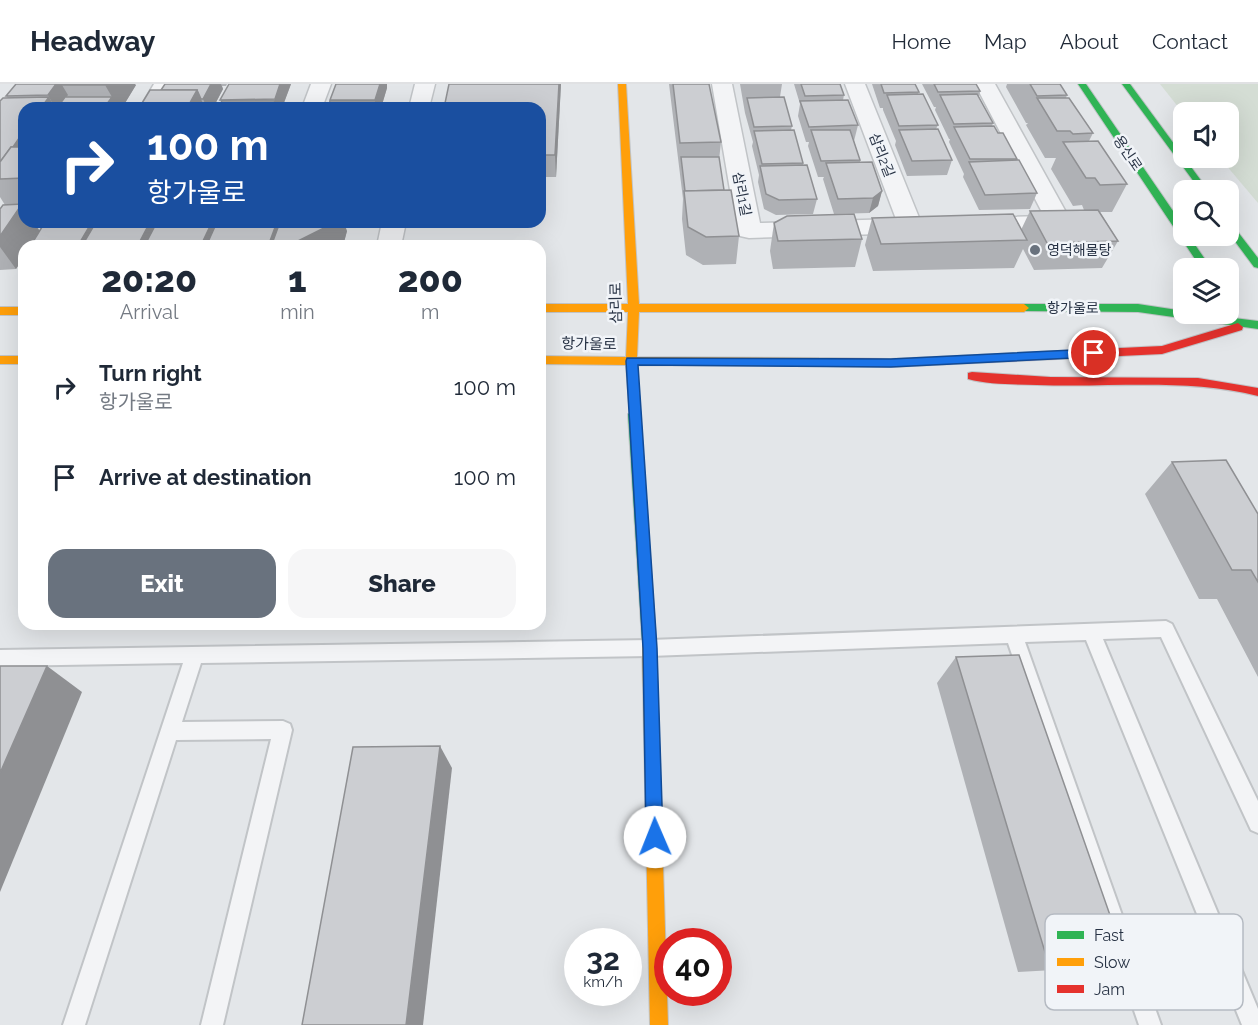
<!DOCTYPE html>
<html lang="en">
<head>
<meta charset="utf-8">
<style>
  body { margin:0; font-family:Raleway,"Noto Sans KR",sans-serif; background:#f6f6f7; color:#1f2937; height:100vh; display:flex; flex-direction:column; font-size:22px; white-space:nowrap }
  * { box-sizing:border-box; margin:0 }
  p { font-size:20px; color:#747a83 }
  .icon { flex:none; width:33px; height:33px; fill:none; stroke:currentColor; stroke-width:2; stroke-linecap:round; stroke-linejoin:round }
  .map { position:relative; flex:1; overflow:hidden }
  .details { position:absolute; left:18px; top:156px; width:528px; height:390px; display:flex; flex-direction:column; background:#fff; border-radius:18px; box-shadow:0 6px 24px #0002 }
  .details>* { flex:none }
  .hud { position:absolute; left:18px; top:18px; width:528px; height:126px; border-radius:18px; box-shadow:0 6px 24px #0002; background:#1a4fa0; color:#fff; overflow:hidden }
  .controls { position:absolute; left:1173px; top:18px; display:grid; gap:12px }
  .controls a { display:grid; place-items:center; width:66px; height:66px; border-radius:12px; background:#fff; box-shadow:0 6px 24px #0002; font-size:30px }
  .speed { position:absolute; left:564px; top:844px; display:flex; gap:12px; font-size:30px; font-weight:700; text-align:center }
  .speed>* { display:grid; place-content:center; width:78px; height:78px; border-radius:50%; background:#fff; box-shadow:0 6px 24px #0002; line-height:1 }
  .speed small { font-size:15px; font-weight:400 }
  .speed .limit { border:9px solid #d22; background:#fff; color:#111 }
  .pin { position:absolute; display:grid; place-items:center; width:51px; height:51px; color:#fff; margin:-26px; border:3px solid #fff; border-radius:50%; box-shadow:0 2px 6px #0007 }
  .me { position:absolute; width:66px; margin:-33px; rotate:359deg; stroke-linejoin:round; filter:drop-shadow(0 0 4px #0008) }
  .turn { display:flex; align-items:center; gap:21px; height:126px; padding:0 30px; font-size:27px }
  .turn .icon { width:78px; height:78px; stroke-width:2.5 }
  .turn b { display:block; font-size:42px; line-height:51px }
  .eta { display:flex; justify-content:space-evenly; align-items:center; height:102px; text-align:center }
  .eta b { font-size:36px; font-weight:800; line-height:42px }
  .button { display:flex; gap:12px; margin-top:auto; padding:12px 30px }
  .button a { flex:1; height:69px; border-radius:18px; background:#69727e; color:#fff; font-size:24px; font-weight:800; line-height:69px; text-align:center }
  .button a+a { background:#f6f6f7; color:#1f2937 }
  ul { padding:0; list-style:none }
  li { display:flex; align-items:center; gap:18px; height:90px; padding:0 30px }
  li div { flex:1 }
  li b { display:block; font-size:22px }
  li em { font-style:normal }
  header { display:flex; align-items:center; gap:36px; box-sizing:border-box; height:84px; padding:0 30px; background:#fff; border-bottom:2px solid #e0e1e3 }
  header strong { font-size:28px }
  nav { display:flex; gap:33px; margin-inline-start:auto; font-size:21px }
  .map>svg:first-child { display:block }
  .green { fill:#d4ddd4 }
  .lines { fill:none; stroke-linecap:round; stroke-linejoin:round }
  .lane-casing { stroke:#c1c4c7; stroke-width:4 }
  .street-casing { stroke:#c1c4c7; stroke-width:3 }
  .fast-casing { stroke:#c1c4c7; stroke-width:2 }
  .slow-casing { stroke:#c1c4c7; stroke-width:2 }
  .jam-casing { stroke:#c1c4c7; stroke-width:2 }
  .lane { fill:#f3f4f6; fill-rule:evenodd }
  .street { fill:#f3f4f6; fill-rule:evenodd }
  .fast { fill:#30b455; fill-rule:evenodd }
  .slow { fill:#ff9f0a; fill-rule:evenodd }
  .jam { fill:#e5322d; fill-rule:evenodd }
  .wall { fill:#afb1b5 }
  .shaded-wall { fill:#8f9093 }
  .building { fill:#ccced2; stroke:#8f9093; stroke-width:1.5 }
  .route { fill:#1a73e8; stroke:#114b97; stroke-width:1.5 }
  .poi-dot { fill:#69727e; stroke:#f1f4f8; stroke-width:2 }
  .labels { text-anchor:middle; stroke-width:5; stroke-linejoin:round; paint-order:stroke }
  .far-street-label { font-size:14px; fill:#283345; stroke:#f1f4f8 }
  .far-poi-label { font-size:14px; fill:#283345; stroke:#f1f4f8; text-anchor:start }
  .street-label { font-size:15px; fill:#283345; stroke:#f1f4f8 }
  .key { fill:#f1f4f8; stroke:#b5bac2; stroke-width:1.5 }
  .key-label { font-size:16px; fill:#283345 }
</style>
</head>
<body>
<header>
<strong>Headway</strong>
<nav><a>Home</a><a>Map</a><a>About</a><a>Contact</a></nav>
</header>
<div class="map">
<svg width="1258" height="941" viewBox="0 0 1258 941">
  <rect width="100%" height="100%" fill="#e3e6e9"/>
  <!-- green -->
  <path class="green" d="M1160 0H1258V119L1220 74H1228V28L1183 29Z"/>
  <g class="lines">
    <defs>
      <path id="lane" d="M1166 537 1172 540 1258 717V749L1251 746 1161 553 1103 555 1258 925V941H1242L1086 556 1025 558 1161 941H1139L1008 559 650 572 201 579 182 638 283 637 290 640 292 646 223 941H201L271 655 176 656 85 941H63L183 579 0 582V566L650 556Z"/>
      <g id="street">
        <path d="M154 0H174L160 24H140Z"/>
        <path d="M311 0H331L322 24H302Z"/>
        <path d="M415 0H435L429 24H409Z"/>
        <path d="M712 0H732L760 139 896 135 845 0H865L920 136 926 142 922 147 914 149 749 154 740 152 737 147Z"/>
        <path d="M975 0H995L1072 139 1068 144 974 148 966 146 962 141 966 136 974 134 1044 132Z"/>
        <path d="M382 138H406L401 162H377Z"/>
      </g>
      <g id="fast">
        <path d="M1078 0H1086L1184 143V152H1189L1211 184H1201Z"/>
        <path d="M1122 0H1130L1208 106H1200Z"/>
        <path d="M1228 138 1231 139 1258 174V184L1254 183 1228 148Z"/>
        <path d="M1024 220H1138L1184 227V230H1202L1258 237V245L1138 228 1020 227V221Z"/>
        <path d="M634 326 640 330 656 556 654 561 649 562 644 561 642 556 628 330Z"/>
      </g>
      <g id="slow">
        <path d="M618 0H626L639 220H1024L1029 224 1024 228H639L637 273 826 274 832 278 826 282 637 281 640 330 638 333H630L626 281 540 280V272L626 273 628 228H540V220H628Z"/>
        <rect x="0" y="223" width="24" height="8"/>
        <rect x="0" y="272" width="24" height="8"/>
        <path d="M649 550 654 551 656 556 668 941H650L642 556 644 551Z"/>
      </g>
      <g id="jam">
        <path d="M1238 239 1243 243 1242 246 1162 270 890 283 826 282 820 278 826 274 890 275 1162 262Z"/>
        <path d="M972 288 1050 293 1198 294 1258 304V312C1186 294 1111 304 1037 301 1015 300 989 301 968 295V289Z"/>
      </g>
    </defs>
    <!-- lane casing -->
    <use href="#lane" class="lane-casing"/>
    <!-- street casing -->
    <use href="#street" class="street-casing"/>
    <!-- fast casing -->
    <use href="#fast" class="fast-casing"/>
    <!-- slow casing -->
    <use href="#slow" class="slow-casing"/>
    <!-- jam casing -->
    <use href="#jam" class="jam-casing"/>
    <!-- lane -->
    <use href="#lane" class="lane"/>
    <!-- street -->
    <use href="#street" class="street"/>
    <!-- fast -->
    <use href="#fast" class="fast"/>
    <!-- slow -->
    <use href="#slow" class="slow"/>
    <!-- jam -->
    <use href="#jam" class="jam"/>
  </g>
  <!-- wall -->
  <g class="wall">
    <path d="M16 0 136 1 122 24H24V122H23L24 138H34L40 147H347L343 162H24V173L16 185 0 186V125L5 121 0 113V17L8 14 6 12Z"/>
    <path d="M165 0H227L226 2H222L223 5 213 24H139L161 6Z"/>
    <path d="M291 0 282 24 221 18 220 16Z"/>
    <path d="M449 0H561L556 93H540V24Z"/>
    <path d="M669 0H709L721 58 719 76 724 106 739 152 736 180 703 181 686 171 682 135 683 115Z"/>
    <path d="M740 0H782L780 13 792 42 791 46 803 79V82L817 115 813 130 776 131 764 125 758 98 759 91 752 62 753 58 745 29Z"/>
    <path d="M794 0H840L844 11 843 16 858 41 854 57 860 76V79L882 107 878 122 869 129 834 130 823 95 824 93H818L808 62 809 58H806L798 32 800 20Z"/>
    <path d="M872 0H915L919 8 918 10 938 41 936 45 952 76 947 91 907 92 895 61 896 57 883 26V24H880Z"/>
    <path d="M922 0H976L980 7 979 13 993 39 992 42 1017 75V76L1037 109 1030 125 979 126 963 93 964 90 949 58 950 55H949L935 26 936 23H934Z"/>
    <path d="M1007 0H1060L1067 11 1066 14 1093 49 1089 57 1127 100 1112 128H1100L1118 157 1102 184 1034 186 1023 165 1014 184 873 187 865 161 872 134 1021 146 1030 127 1084 126 1082 121 1073 122 1051 85 1056 74H1045L1026 41 1028 39H1026L1006 3Z"/>
    <path d="M386 1 387 4 381 24 330 17V16Z"/>
    <path d="M774 139 862 155 855 183 773 185 770 167Z"/>
    <path d="M1172 378 1258 430V593L1217 515H1199L1145 410Z"/>
    <path d="M956 573 1125 874 1090 884 1018 888 937 599Z"/>
  </g>
  <!-- shaded-wall -->
  <g class="shaded-wall">
    <path d="M56 0H74L62 1 68 11 58 24H55L48 11Z"/>
    <path d="M106 0H135L136 1 122 24H104L112 13 105 1Z"/>
    <path d="M211 0H221L223 5 213 24H207L203 15Z"/>
    <path d="M280 0H291L282 24H272Z"/>
    <path d="M380 0H387V4L381 24H374L376 19 375 16Z"/>
    <path d="M559 0H561L556 93 555 71Z"/>
    <path d="M197 6 205 24H187Z"/>
    <path d="M49 13 55 24H41Z"/>
    <path d="M24 47V74L0 81Z"/>
    <path d="M882 107 878 122 869 129 873 114Z"/>
    <path d="M22 120 24 124V138H34L40 148 31 161V162H24V173L16 185 0 163V152Z"/>
    <path d="M92 138H113L83 160 85 162H80L79 160Z"/>
    <path d="M150 138H164L146 159 147 162H141L139 159Z"/>
    <path d="M212 138H225L208 158 210 162H204L202 159Z"/>
    <path d="M277 138H287L273 157 275 162H272L270 157Z"/>
    <path d="M333 138H344L347 147 343 162H300L298 157Z"/>
    <path d="M47 582 82 608 0 808V689Z"/>
    <path d="M440 662 452 684 423 941H406Z"/>
  </g>
  <!-- building -->
  <g class="building">
    <path d="M16 0H56L48 11 6 12Z"/>
    <path d="M63 0H106L105 1H62Z"/>
    <path d="M165 0H211L203 15H201L197 6H161Z"/>
    <path d="M229 0H280L275 15 220 16Z"/>
    <path d="M336 0H380L375 16H330Z"/>
    <path d="M449 0H559L555 71H540V24H444Z"/>
    <path d="M673 0H709L721 58 680 59Z"/>
    <path d="M801 0H840L844 11 805 12Z"/>
    <path d="M881 0H915L919 8 884 9Z"/>
    <path d="M934 0H976L980 7 938 8Z"/>
    <path d="M1030 0H1060L1067 11 1037 12Z"/>
    <path d="M150 6H197L187 24H139Z"/>
    <path d="M923 10 938 41 899 42 887 11Z"/>
    <path d="M977 10 993 39 954 40 940 11Z"/>
    <path d="M49 13 41 24H24V47L13 63H11L0 78V17L3 14Z"/>
    <path d="M65 13H112L104 24H57Z"/>
    <path d="M784 13 792 42 754 43 747 14Z"/>
    <path d="M1037 14H1069L1093 49 1073 50 1070 47H1057Z"/>
    <path d="M848 16 858 41 809 43 800 17Z"/>
    <path d="M222 17H275L272 24H218Z"/>
    <path d="M330 17H376L374 24H328Z"/>
    <path d="M994 42 998 49H1003L1017 75H970L954 43Z"/>
    <path d="M938 45 952 76 912 77 899 46Z"/>
    <path d="M794 46 803 79 762 80 754 47Z"/>
    <path d="M811 46H850L860 76 821 77Z"/>
    <path d="M1098 57 1127 100 1100 101 1095 94H1086L1063 58Z"/>
    <path d="M11 63H24V94L0 95V78Z"/>
    <path d="M681 73H719L724 106 685 107Z"/>
    <path d="M1019 76 1037 109 985 111 969 78Z"/>
    <path d="M872 78 882 107 873 114 838 115 826 79Z"/>
    <path d="M807 81 817 115 779 116 766 110 760 82Z"/>
    <path d="M731 106 739 152 706 153 688 143 684 107Z"/>
    <path d="M22 120 0 152V125L3 121Z"/>
    <path d="M1098 126 1118 157 1047 159 1030 127Z"/>
    <path d="M854 130 862 155 778 157 774 139 787 132Z"/>
    <path d="M1013 130 1027 156 881 160 872 134Z"/>
    <path d="M45 138H92L79 160 31 161Z"/>
    <path d="M96 138H150L139 159 83 160Z"/>
    <path d="M157 138H212L202 159H146Z"/>
    <path d="M217 138H277L270 157 208 158Z"/>
    <path d="M280 138H333L332 140 298 157H273Z"/>
    <path d="M1226 376 1258 430V498L1251 486H1232L1172 378Z"/>
    <path d="M1019 571 1125 874 1048 878 956 573Z"/>
    <path d="M0 582H47L0 689Z"/>
    <path d="M440 662 406 941H302L353 663Z"/>
  </g>
  <!-- route -->
  <path class="route" d="M1094 265 1100 269 1094 273 891 283 638 281 657 564 663 753 661 759 655 761 649 759 646 753 643 564 626 277 627 274 891 275Z"/>
  <!-- markers -->
  <circle class="poi-dot" cx="1035" cy="166" r="6"/>
  <g class="labels">
    <!-- far-street labels -->
    <g class="far-street-label">
      <text transform="translate(1128 69) rotate(56)" y="5">용신로</text>
      <text transform="translate(882 71) rotate(69)" y="5">삼리2길</text>
      <text transform="translate(742 110) rotate(79)" y="5">삼리1길</text>
      <text x="1073" y="229">항가울로</text>
    </g>
    <!-- far-poi labels -->
    <g class="far-poi-label">
      <text x="1047" y="171">영덕해물탕</text>
    </g>
    <!-- street labels -->
    <g class="street-label">
      <text transform="translate(616 219) rotate(-91)" y="5">삼리로</text>
      <text transform="translate(589 260) rotate(1)" y="5">항가울로</text>
    </g>
  </g>
  <!-- legend -->
  <rect x="1045" y="830" width="198" height="96" rx="9" class="key"/>
  <rect x="1057" y="847" width="27" height="8" fill="#30b455"/>
  <rect x="1057" y="874" width="27" height="8" fill="#ff9f0a"/>
  <rect x="1057" y="901" width="27" height="8" fill="#e5322d"/>
  <g class="key-label">
    <text x="1094" y="857">Fast</text>
    <text x="1094" y="884">Slow</text>
    <text x="1094" y="911">Jam</text>
  </g>
</svg>
<div class="controls">
<a><svg class="icon" aria-label="sound" viewBox="0 0 24 24"><path d="M4 9h4l5-4v14l-5-4H4zM17 9q2 3 0 6"/></svg></a>
<a><svg class="icon" aria-label="search" viewBox="0 0 24 24"><circle cx="10" cy="10" r="6"/><path d="M15 15l6 6"/></svg></a>
<a><svg class="icon" aria-label="layers" viewBox="0 0 24 24"><path d="M12 4l9 5-9 5-9-5zM3 14l9 5 9-5"/></svg></a>
</div>
<div class="speed"><div>32<small>km/h</small></div><div class="limit">40</div></div>
<div class="pin" style="left:1094px;top:269px;background:#d93025"><svg class="icon" aria-label="arrive" viewBox="0 0 24 24"><path d="M6 21V4h12l-3 4 3 4H6"/></svg></div>
<svg class="me" style="left:655px;top:753px" viewBox="-20 -20 40 40"><circle r="19" fill="#fff"/><path d="M0-13L10 11 0 6-10 11z" fill="#1a73e8"/></svg>
<div class="hud">
<div class="turn"><svg class="icon" aria-label="right" viewBox="0 0 24 24"><path d="M7 20v-9h11M14 6l5 5-5 5"/></svg><div><b>100 m</b>항가울로</div></div>
</div>
<section class="details">
<div class="eta">
<div><b>20:20</b><p>Arrival</p></div>
<div><b>1</b><p>min</p></div>
<div><b>200</b><p>m</p></div>
</div>
<ul>
<li><svg class="icon" aria-label="right" viewBox="0 0 24 24"><path d="M7 20v-9h11M14 6l5 5-5 5"/></svg><div><b>Turn right</b><p>항가울로</p></div><em>100 m</em></li>
<li><svg class="icon" aria-label="arrive" viewBox="0 0 24 24"><path d="M6 21V4h12l-3 4 3 4H6"/></svg><div><b>Arrive at destination</b></div><em>100 m</em></li>
</ul>
<div class="button"><a>Exit</a><a>Share</a></div>
</section>
</div>
</body>
</html>
